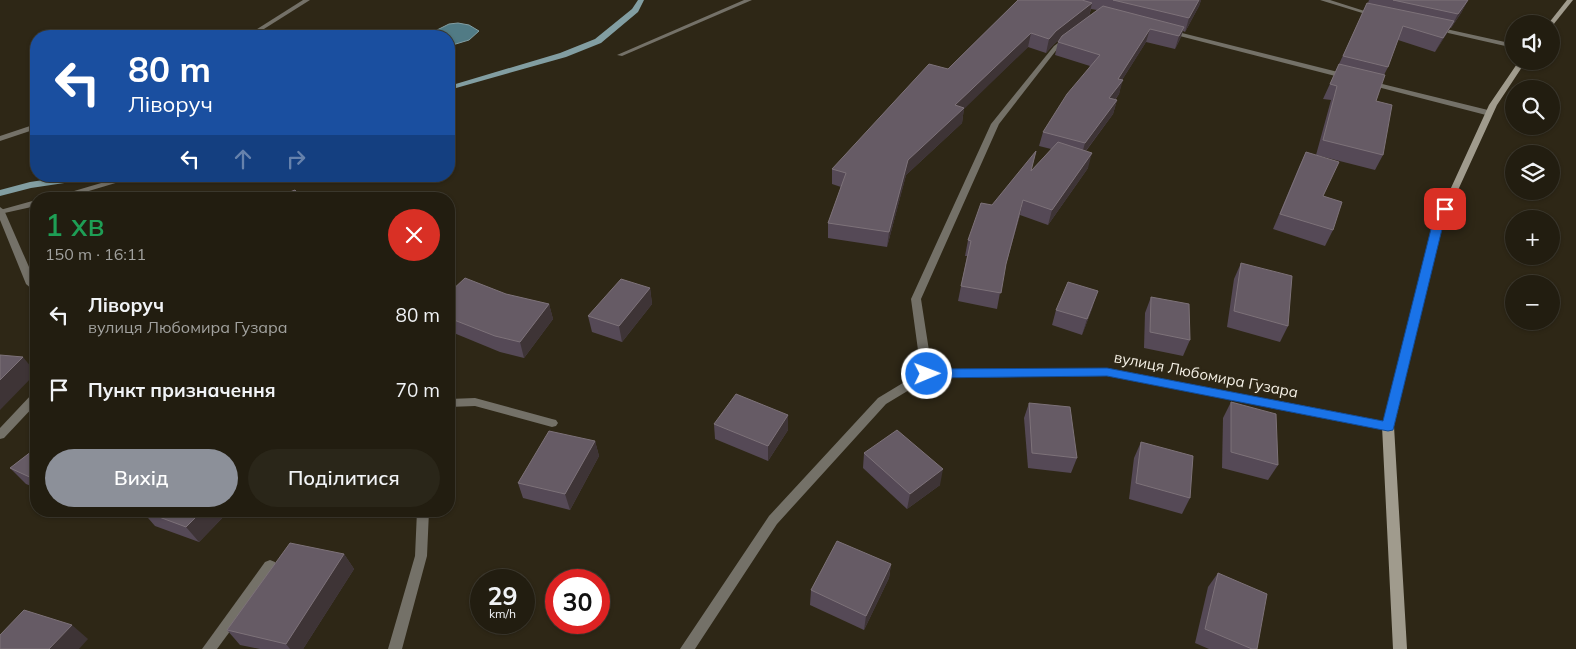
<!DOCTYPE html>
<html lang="uk">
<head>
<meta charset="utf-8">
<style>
  body { margin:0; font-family:Mulish,sans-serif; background:#2a2619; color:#f1f3f6; height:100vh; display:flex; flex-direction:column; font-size:19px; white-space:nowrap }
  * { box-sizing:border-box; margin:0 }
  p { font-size:16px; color:#a2a29f }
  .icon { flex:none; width:28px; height:28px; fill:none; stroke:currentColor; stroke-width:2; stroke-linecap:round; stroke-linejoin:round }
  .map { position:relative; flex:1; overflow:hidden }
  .side { position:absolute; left:30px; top:192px; width:425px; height:325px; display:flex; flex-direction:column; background:#221d10; border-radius:20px; box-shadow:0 1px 4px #0004,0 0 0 1px #3f3b30 }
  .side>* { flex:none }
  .top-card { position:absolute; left:30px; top:30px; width:425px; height:152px; border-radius:20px; box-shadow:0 1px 4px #0004,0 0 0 1px #3f3b30; background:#1a4fa0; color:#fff; overflow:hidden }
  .tools { position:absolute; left:1505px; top:15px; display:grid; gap:10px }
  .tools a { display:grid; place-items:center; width:55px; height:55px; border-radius:50%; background:#221d10; box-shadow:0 1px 4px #0004,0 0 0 1px #3f3b30; font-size:25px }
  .speed { position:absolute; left:470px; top:569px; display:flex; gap:10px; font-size:25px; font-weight:700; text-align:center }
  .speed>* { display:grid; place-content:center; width:65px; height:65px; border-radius:50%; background:#221d10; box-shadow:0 1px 4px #0004,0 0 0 1px #3f3b30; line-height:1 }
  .speed small { font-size:12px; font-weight:400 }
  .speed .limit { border:8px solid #d22; background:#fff; color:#111 }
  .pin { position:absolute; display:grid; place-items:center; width:42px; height:42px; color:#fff; margin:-21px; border-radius:10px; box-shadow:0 2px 8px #0006 }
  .me { position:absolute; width:55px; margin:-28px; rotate:89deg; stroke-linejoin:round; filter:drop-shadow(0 0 4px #0008) }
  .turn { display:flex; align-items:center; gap:18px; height:105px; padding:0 15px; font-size:22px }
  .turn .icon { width:65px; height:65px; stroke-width:2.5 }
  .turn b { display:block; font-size:35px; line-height:42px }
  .lanes { display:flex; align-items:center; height:48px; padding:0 15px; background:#0003; justify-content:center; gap:25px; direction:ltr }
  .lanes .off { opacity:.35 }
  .round { display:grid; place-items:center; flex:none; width:52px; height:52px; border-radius:26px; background:#2a2619 }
  .headline { display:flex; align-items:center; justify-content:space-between; height:85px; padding:0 15px }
  h1 { font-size:30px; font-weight:600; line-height:38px; color:#1e9e55 }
  .action { display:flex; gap:10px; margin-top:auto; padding:10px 15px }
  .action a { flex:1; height:58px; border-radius:30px; background:#8c9099; color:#fff; font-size:20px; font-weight:600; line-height:58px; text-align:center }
  .action a+a { background:#2a2619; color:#f1f3f6 }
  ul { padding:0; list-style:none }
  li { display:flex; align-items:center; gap:15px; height:75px; padding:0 15px }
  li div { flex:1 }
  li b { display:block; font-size:19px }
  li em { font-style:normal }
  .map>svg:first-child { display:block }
  .water { fill:#517b85; stroke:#829ea2 }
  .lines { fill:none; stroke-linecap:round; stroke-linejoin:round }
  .stream { fill:#829ea2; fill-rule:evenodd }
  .lane { fill:#747168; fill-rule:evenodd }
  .street { fill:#747168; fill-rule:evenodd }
  .secondary { fill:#a09b8d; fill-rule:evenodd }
  .wall { fill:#554956; fill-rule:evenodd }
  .shaded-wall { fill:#3e3436 }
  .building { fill:#665b65; stroke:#7d7279 }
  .route { fill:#1a73e8; stroke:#114b97 }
  .labels { text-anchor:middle; stroke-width:5; stroke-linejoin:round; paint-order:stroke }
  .street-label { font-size:15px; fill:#f5f0e5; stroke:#2e2716 }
</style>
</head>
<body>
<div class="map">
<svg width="1576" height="649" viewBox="0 0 1576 649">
  <rect width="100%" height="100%" fill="#2e2716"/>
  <!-- water -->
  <path class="water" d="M458 23 469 25 479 31 469 40 449 46V36H425L449 24Z"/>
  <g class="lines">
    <!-- stream -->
    <g class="stream">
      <path d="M638 0H644L638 12 601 43 566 57 449 90V86L560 53 595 39 632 9Z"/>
      <path d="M70 176H95L91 179 31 188 0 196V190L30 182Z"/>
    </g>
    <!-- lane -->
    <g class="lane">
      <path d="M1320 0H1330L1377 15 1372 16Z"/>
      <path d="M1437 27 1514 44V48L1435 30 1434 29Z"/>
      <path d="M125 176H139L62 199H47Z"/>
      <path d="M36 200V206L0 214V210Z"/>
      <path d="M36 393V404L4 438 0 439V428L32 394Z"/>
      <path d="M475 398 552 419 556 420 558 423 556 426 552 427 475 406 449 407V399Z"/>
      <path d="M270 560 275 562 276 566 275 570 217 649H202L265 562Z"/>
    </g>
    <!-- street -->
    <g class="street">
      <path d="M303 0H310L253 36H246Z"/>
      <path d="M744 0H752L622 56 617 55Z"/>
      <path d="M1170 30 1350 75 1351 77 1347 79 1168 33V31Z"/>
      <path d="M1066 37 1068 38V40L1058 48 999 124 921 299 932 370 1107 368 1388 422 1392 423 1394 426 1392 429 1388 430 1107 376 929 378 886 404 777 524 695 649H680L769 516 878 398 921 372 911 299 991 124 1054 46Z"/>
      <path d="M1366 80 1492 111 1493 113 1489 115H1486L1366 84Z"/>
      <path d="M36 124V129L0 141V136Z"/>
      <path d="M0 207 4 210 36 283V291L33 290 26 284 0 220Z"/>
      <path d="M417 511H429L427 556 402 649H388L415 556Z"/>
    </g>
    <!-- secondary -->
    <g class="secondary">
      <path d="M1567 0H1573L1553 25 1548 24Z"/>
      <path d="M1519 61H1526L1497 105 1442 225 1394 426 1407 649H1393L1382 426 1434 225 1489 105Z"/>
    </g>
  </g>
  <!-- wall -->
  <g class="wall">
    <path d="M1018 0H1201L1199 6 1185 32 1183 31 1180 39 1175 49 1146 42 1122 80 1119 94 1115 100H1117L1113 114 1086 151 1088 168 1048 225 1020 215 1004 271 997 309 958 301 967 256H965L968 240 992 205 1032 170 1051 149 1039 146 1043 132 1090 66 1055 55 1058 42 1061 38 1053 45 1046 53 1028 47 964 108 962 123 906 175 887 247 828 238V223L841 187 832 184V169L948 69ZM1091 9 1097 10 1074 27 1089 16Z"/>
    <path d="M1369 0H1468L1461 13 1451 28H1450L1435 52 1398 40 1388 67 1384 75 1376 101 1383 155 1375 170 1316 155 1331 100 1323 99 1367 3H1368Z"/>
    <path d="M1306 152 1323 196 1333 230 1325 246 1273 229 1299 167Z"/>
    <path d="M1241 263 1288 326 1280 342 1227 327 1234 279Z"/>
    <path d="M650 288 652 304 622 342 592 332 588 316Z"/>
    <path d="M449 293 506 294 549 304 553 319 524 358 500 352 449 331Z"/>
    <path d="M1151 297 1190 340 1183 356 1144 348 1145 313Z"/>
    <path d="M1093 306 1082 335 1052 325 1056 310Z"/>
    <path d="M1231 402 1278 465 1268 480 1222 468 1223 418Z"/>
    <path d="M1029 403 1077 458 1071 473 1028 468 1024 418Z"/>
    <path d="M714 424 788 430 768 461 715 439Z"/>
    <path d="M595 441 599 456 570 510 523 498 518 483Z"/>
    <path d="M1141 442 1190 498 1182 514 1129 499 1134 458Z"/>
    <path d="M36 448V488L26 484 10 468Z"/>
    <path d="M864 453 940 485 907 509 863 468Z"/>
    <path d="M142 511H229L199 542 155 526Z"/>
    <path d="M344 554 354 569 303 649H260L240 645 227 630Z"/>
    <path d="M891 564 889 578 864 630 810 605 811 590Z"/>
    <path d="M1218 573 1257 649H1209L1195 643 1208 587Z"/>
  </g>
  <!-- shaded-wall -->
  <g class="shaded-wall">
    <path d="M1199 0H1201L1199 6 1185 32 1189 18Z"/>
    <path d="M1468 0 1461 13 1451 28 1458 14Z"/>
    <path d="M1092 3 1089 16 1053 45 1046 53 1049 39 1056 31Z"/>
    <path d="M1454 21 1446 35 1435 52 1443 38Z"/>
    <path d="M1184 27 1180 39 1175 49 1179 36Z"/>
    <path d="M1150 29 1146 42 1115 91 1123 80 1119 94 1105 112 1109 98 1118 79Z"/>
    <path d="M1031 33 1028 47 959 114 964 108 962 123 906 175 887 247 889 232 908 160 955 105Z"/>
    <path d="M1117 100 1113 114 1081 157 1085 143Z"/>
    <path d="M1092 153 1088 168 1048 225 1052 210Z"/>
    <path d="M1023 200 1020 215 1002 279 1006 264Z"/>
    <path d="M650 288 652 304 622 342 619 326Z"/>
    <path d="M1098 291 1093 306 1082 335 1087 319Z"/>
    <path d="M549 304 553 319 524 358 520 342Z"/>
    <path d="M23 357 36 373 0 410V380Z"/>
    <path d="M788 415V430L768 461V446Z"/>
    <path d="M595 441 599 456 570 510 565 494Z"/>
    <path d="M943 469 940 485 907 509 910 494Z"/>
    <path d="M202 511H229L199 542 186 527Z"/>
    <path d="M344 554 354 569 303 649H290L286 644Z"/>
    <path d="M891 564 889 578 864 630 866 616Z"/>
    <path d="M72 625 88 639 79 649H49Z"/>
  </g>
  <!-- building -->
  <g class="building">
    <path d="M1018 0H1082L1092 3 1056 31 1049 39 1031 33 955 105 964 108 908 160 889 232 828 223 846 173 832 169 929 64 948 69Z"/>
    <path d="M1113 0H1199L1189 18Z"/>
    <path d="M1393 0H1468L1458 14Z"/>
    <path d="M1367 3 1454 21 1443 38 1403 26 1388 67 1343 56Z"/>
    <path d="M1103 6 1184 27 1179 36 1150 29 1118 79 1123 80 1109 98 1117 100 1085 143 1043 132 1067 94 1100 55 1058 42 1062 36Z"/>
    <path d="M136 30 138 36H107Z"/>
    <path d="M1339 64 1385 75 1376 101 1392 105 1383 155 1323 140 1337 86 1330 84Z"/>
    <path d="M1058 142 1092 153 1052 210 1023 200 1006 264 1001 293 961 286 971 241 968 240 981 203 992 205 1036 151 1031 171Z"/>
    <path d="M1306 152 1339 162 1323 196 1342 202 1333 230 1280 214Z"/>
    <path d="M295 190 303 199H272Z"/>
    <path d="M1241 263 1292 276 1288 326 1234 311Z"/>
    <path d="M465 278 506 294 549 304 520 342 495 336 449 318V293Z"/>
    <path d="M621 279 650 288 619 326 588 316Z"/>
    <path d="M1068 282 1098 291 1087 319 1056 310Z"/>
    <path d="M1151 297 1189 304 1190 340 1150 332Z"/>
    <path d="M0 355 23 357 0 380Z"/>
    <path d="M736 394 788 415 768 446 714 424Z"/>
    <path d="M1231 402 1276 414 1278 465 1231 452Z"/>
    <path d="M1029 403 1070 407 1077 458 1032 453Z"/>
    <path d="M897 430 943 469 910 494 864 453Z"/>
    <path d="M549 431 595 441 565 494 518 483Z"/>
    <path d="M1141 442 1193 456 1190 498 1136 483Z"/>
    <path d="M36 448V480L10 468Z"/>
    <path d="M143 511H202L186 527Z"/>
    <path d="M837 541 891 564 866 616 811 590Z"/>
    <path d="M290 543 344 554 286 644 227 630Z"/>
    <path d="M1218 573 1267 594 1257 649H1252L1205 629Z"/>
    <path d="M24 610 72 625 49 649H0V635Z"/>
  </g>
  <!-- route -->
  <path class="route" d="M1445 206 1450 209 1443 225 1394 426 1393 430 1388 431 1107 376 927 378 921 374 927 369 1107 368 1383 421 1432 225 1440 209Z"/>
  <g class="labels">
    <!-- street labels -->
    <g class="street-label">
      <text transform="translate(1206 375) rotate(11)" y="5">вулиця Любомира Гузара</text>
    </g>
  </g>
</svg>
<div class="tools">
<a><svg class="icon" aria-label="sound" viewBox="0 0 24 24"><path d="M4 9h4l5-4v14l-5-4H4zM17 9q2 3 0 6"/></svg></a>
<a><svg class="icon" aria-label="search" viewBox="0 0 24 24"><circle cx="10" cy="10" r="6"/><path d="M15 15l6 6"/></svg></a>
<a><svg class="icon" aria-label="layers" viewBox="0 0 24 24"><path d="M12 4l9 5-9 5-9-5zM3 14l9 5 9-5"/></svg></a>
<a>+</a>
<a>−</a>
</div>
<div class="speed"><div>29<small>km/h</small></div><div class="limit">30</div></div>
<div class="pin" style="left:1445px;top:209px;background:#d93025"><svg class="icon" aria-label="arrive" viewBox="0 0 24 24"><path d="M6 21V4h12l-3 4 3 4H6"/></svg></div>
<svg class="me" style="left:927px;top:374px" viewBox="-20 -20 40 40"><circle r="17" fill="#1a73e8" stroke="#fff" stroke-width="3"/><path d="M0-11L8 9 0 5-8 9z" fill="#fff"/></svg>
<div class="top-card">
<div class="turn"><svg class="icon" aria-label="left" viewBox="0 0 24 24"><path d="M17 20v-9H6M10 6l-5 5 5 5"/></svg><div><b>80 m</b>Ліворуч</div></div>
<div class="lanes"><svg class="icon" aria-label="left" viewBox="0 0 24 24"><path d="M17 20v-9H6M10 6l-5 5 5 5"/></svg><svg class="icon off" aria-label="ahead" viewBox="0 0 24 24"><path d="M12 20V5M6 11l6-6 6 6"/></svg><svg class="icon off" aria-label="right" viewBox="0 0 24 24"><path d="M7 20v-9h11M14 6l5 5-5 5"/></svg></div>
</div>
<section class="side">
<div class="headline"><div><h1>1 хв</h1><p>150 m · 16:11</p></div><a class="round" style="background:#d93025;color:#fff"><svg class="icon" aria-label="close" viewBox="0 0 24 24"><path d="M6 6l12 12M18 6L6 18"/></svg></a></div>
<ul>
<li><svg class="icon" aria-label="left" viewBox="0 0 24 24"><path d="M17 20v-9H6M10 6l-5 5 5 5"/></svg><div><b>Ліворуч</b><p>вулиця Любомира Гузара</p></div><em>80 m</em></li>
<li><svg class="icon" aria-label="arrive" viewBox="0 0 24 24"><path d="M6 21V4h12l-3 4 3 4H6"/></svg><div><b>Пункт призначення</b></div><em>70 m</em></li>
</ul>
<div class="action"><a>Вихід</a><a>Поділитися</a></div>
</section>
</div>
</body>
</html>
